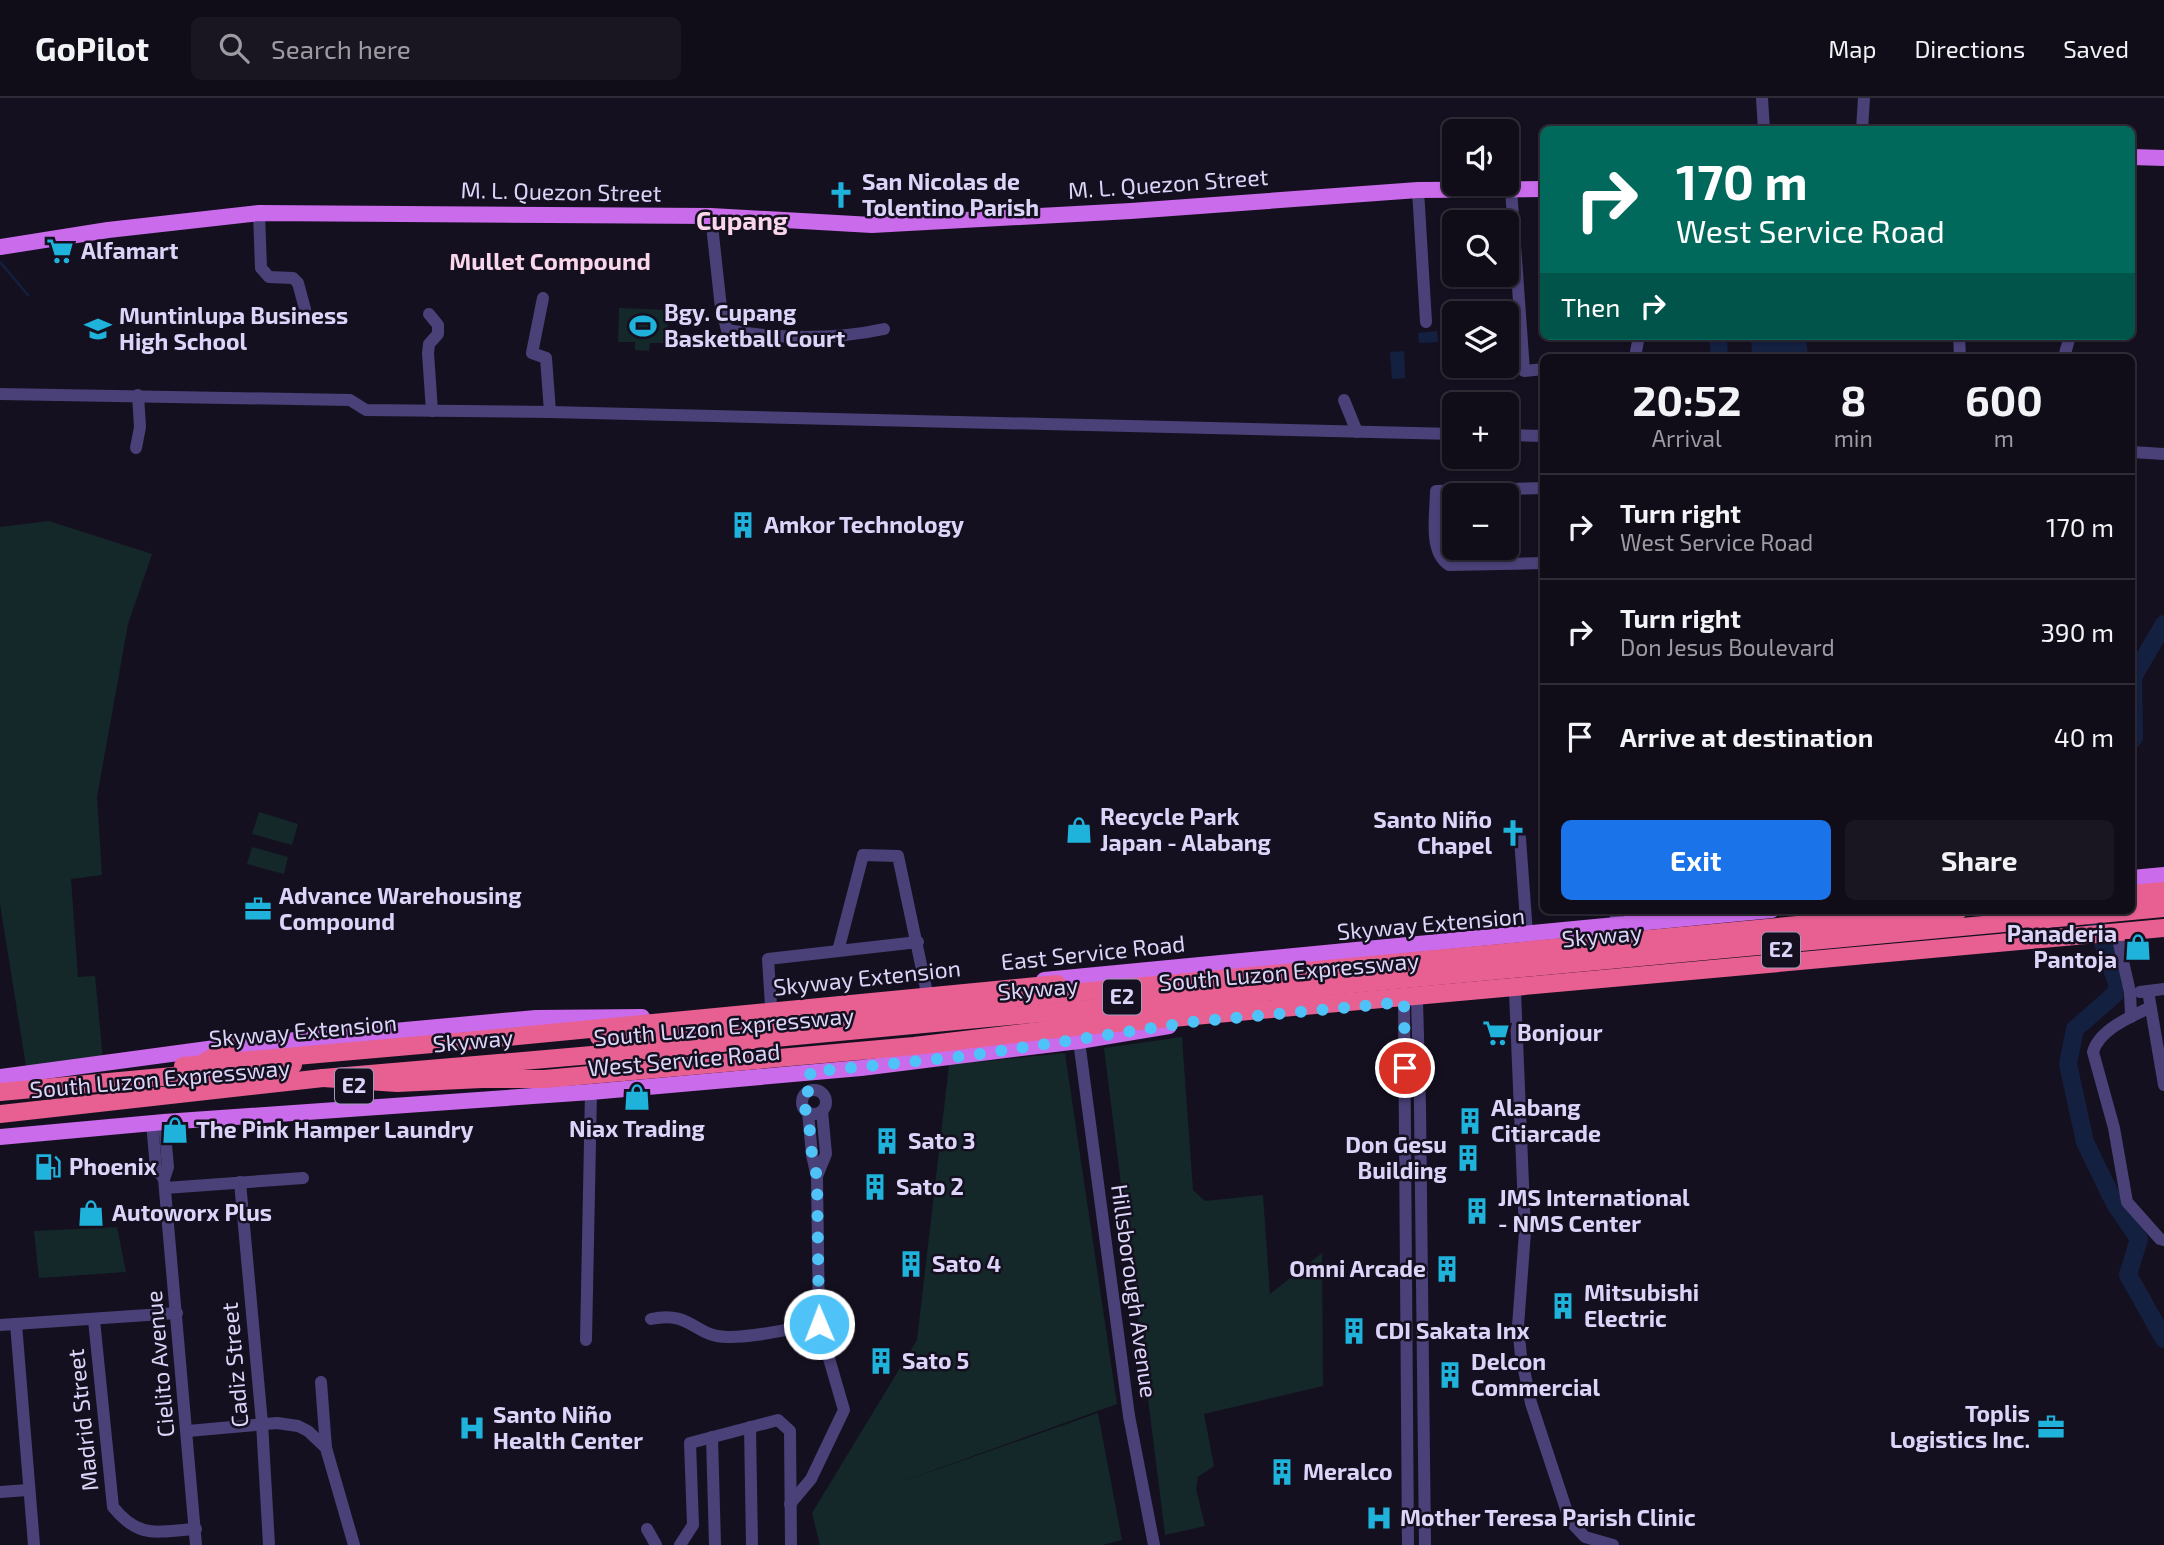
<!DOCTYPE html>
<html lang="en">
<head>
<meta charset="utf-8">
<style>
  body { margin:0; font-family:"Exo 2",sans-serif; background:#191521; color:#f1f3f6; height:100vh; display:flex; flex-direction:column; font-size:26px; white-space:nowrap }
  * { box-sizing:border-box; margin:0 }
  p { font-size:23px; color:#9c9ba2 }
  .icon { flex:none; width:38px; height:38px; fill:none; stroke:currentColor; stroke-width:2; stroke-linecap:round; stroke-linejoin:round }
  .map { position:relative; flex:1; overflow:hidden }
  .sheet { position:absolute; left:1540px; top:256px; width:595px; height:560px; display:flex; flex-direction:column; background:#100c18; border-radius:10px; box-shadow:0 2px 5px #0004,0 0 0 2px #302c37 }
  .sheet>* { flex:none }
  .guide { position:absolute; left:1540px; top:28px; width:595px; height:214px; border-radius:10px; box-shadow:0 2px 5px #0004,0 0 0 2px #302c37; background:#00695c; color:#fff; overflow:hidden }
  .buttons { position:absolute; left:1442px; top:21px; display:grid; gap:14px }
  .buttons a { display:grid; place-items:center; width:77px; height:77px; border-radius:10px; background:#100c18; box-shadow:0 2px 5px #0004,0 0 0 2px #302c37; font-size:35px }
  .pin { position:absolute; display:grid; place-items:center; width:60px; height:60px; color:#fff; margin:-30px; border:4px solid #fff; border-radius:50%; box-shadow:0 2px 7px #0007 }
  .me { position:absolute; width:77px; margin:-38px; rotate:359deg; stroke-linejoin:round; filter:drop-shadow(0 0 5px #0008) }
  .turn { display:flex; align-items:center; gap:24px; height:147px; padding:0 21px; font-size:32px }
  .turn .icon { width:91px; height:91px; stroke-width:2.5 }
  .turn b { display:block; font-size:49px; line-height:60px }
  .then { display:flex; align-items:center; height:66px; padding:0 21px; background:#0003; gap:14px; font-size:26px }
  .eta { display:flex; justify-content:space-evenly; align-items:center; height:119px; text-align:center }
  .eta b { font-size:42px; font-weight:700; line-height:49px }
  .action { display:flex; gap:14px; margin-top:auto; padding:14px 21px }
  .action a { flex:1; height:80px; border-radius:10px; background:#1a73e8; color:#fff; font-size:28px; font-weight:700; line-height:80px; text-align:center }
  .action a+a { background:#191521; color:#f1f3f6 }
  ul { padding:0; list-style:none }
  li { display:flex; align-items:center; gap:21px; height:105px; padding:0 21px; border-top:2px solid #302c37 }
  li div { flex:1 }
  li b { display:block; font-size:26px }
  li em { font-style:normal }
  header { display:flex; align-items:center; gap:42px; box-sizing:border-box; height:98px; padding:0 35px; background:#100c18; border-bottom:2px solid #302c37 }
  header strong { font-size:33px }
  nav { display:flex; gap:38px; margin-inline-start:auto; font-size:24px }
  .search { width:490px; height:63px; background:#191521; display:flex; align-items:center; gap:18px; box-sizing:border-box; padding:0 24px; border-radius:10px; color:#9c9ba2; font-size:26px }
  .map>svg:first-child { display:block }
  .green { fill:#142729 }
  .water { fill:#142040 }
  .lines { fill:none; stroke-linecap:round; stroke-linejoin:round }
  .stream { stroke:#142040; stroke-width:2.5 }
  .river { stroke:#142040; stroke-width:18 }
  .minor { stroke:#4a4178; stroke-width:12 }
  .major { stroke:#c96bea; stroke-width:16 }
  .highway { stroke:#e86092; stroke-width:18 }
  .highway-bridge { stroke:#e86092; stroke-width:18 }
  .route { stroke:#4fc3f7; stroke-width:12; stroke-dasharray:0 21.6 }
  .labels { text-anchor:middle; stroke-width:5; stroke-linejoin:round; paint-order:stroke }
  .shield { fill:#151020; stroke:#a19ab8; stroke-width:2 }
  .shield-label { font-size:21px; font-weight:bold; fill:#ddd5f9 }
  .poi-label { font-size:23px; font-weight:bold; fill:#ddd5f9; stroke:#151020; text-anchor:start }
  .street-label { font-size:23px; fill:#ddd5f9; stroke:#151020 }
  .neighbourhood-label { font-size:24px; font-weight:bold; fill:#f9d6e9; stroke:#151020 }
  .quarter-label { font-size:26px; font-weight:bold; fill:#f9d6e9; stroke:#151020 }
</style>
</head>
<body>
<header>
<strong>GoPilot</strong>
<div class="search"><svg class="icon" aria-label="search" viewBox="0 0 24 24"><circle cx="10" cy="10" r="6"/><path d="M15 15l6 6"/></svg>Search here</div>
<nav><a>Map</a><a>Directions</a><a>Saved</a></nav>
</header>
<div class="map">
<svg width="2164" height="1447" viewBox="0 0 2164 1447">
  <rect width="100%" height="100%" fill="#151020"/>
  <!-- green -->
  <g class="green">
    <path d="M619 210 668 212 667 245H650L649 253 635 252V244H618Z"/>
    <path d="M49 423 152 456 128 526 97 699 102 777 71 781 78 879 95 878 103 961 26 968 0 806V429Z"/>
    <path d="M259 714 298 726 292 747 252 736Z"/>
    <path d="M252 749 288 759 284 776 247 766Z"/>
    <path d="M1182 939 1193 1092 1205 1103 1263 1097 1270 1196 1322 1155 1323 1288 1204 1316 1214 1368 1198 1379 1196 1391 1205 1428 1165 1437 1104 950Z"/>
    <path d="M1065 955 1117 1306 893 1387 1098 1315 1122 1442 1103 1447H820L812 1415 917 1242 949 967Z"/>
    <path d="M117 1129 126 1174 39 1180 34 1133Z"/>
  </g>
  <!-- water -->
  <g class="water">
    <path d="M1437 233 1438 244 1419 245 1418 235Z"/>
    <path d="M1709 238H1727L1728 259H1711Z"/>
    <path d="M1751 238H1806L1808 259H1752Z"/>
    <path d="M1404 253 1405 280 1392 281 1390 254Z"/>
  </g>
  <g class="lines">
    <!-- stream -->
    <path class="stream" d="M0 164 28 197"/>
    <!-- river -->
    <g class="river">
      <path d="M2132 642 2134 640 2133 579 2164 526"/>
      <path d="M2095 822 2118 888 2115 896 2075 931 2068 966 2085 1044 2115 1106 2139 1141 2128 1177 2164 1241"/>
    </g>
    <!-- minor -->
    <g class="minor">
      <path d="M1762 0 1764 32"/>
      <path d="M1862 32 1864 0"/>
      <path d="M1511 91 1524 273 1544 271"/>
      <path d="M1418 92 1426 224"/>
      <path d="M259 115 261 170 269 179 293 180 298 185 305 211"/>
      <path d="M711 118 721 210 727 232C777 241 834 242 884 231"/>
      <path d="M543 200 532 255 546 260 550 314"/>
      <path d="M429 216 438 227V236L429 246 428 255 432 313"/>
      <path d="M1959 238 1960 259"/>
      <path d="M1635 259 1639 238"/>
      <path d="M2064 259 2070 238"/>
      <path d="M0 296 350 302 366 312 550 314 1454 336"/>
      <path d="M1344 302 1357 334"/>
      <path d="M1507 337 1544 338"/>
      <path d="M136 350 140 329 138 297"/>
      <path d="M2132 354 2164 356"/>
      <path d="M1544 390 1436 393C1436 415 1428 454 1449 467L1544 465"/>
      <path d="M1520 740 1527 836"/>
      <path d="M1616 812V827"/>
      <path d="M2117 837 2130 894 2131 919"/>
      <path d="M838 853 863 757 898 758 927 895"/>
      <path d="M2148 893 2164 987"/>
      <path d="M1515 894 1525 1134 1518 1228 1521 1258 1531 1305 1570 1423 1585 1439 1613 1447"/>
      <path d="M2140 894 2164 891"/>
      <path d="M1417 903 1420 1009 1425 1447"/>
      <path d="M1404 904 1408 1447"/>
      <path d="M771 908 768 861 918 844"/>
      <path d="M2149 910C2130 919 2099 932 2093 954L2114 1030 2127 1104 2160 1141 2164 1142"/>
      <path d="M1079 943 1129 1318 1154 1447"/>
      <circle cx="814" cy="1004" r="12"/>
      <path d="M164 1024 168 1069 164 1081 196 1447"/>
      <path d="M152 1025 156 1070 164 1081"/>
      <path d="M817 1078 826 1056 822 1013"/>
      <path d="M240 1084 262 1325 269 1447"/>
      <path d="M165 1090 303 1080"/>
      <path d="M651 1221C691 1212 695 1239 727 1239 754 1240 791 1230 819 1226"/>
      <path d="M94 1222 113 1409C140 1442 157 1433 196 1431"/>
      <path d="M16 1226 34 1447"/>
      <path d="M0 1227 177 1215"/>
      <path d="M586 1242 591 994"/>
      <path d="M321 1284 326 1350"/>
      <path d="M750 1329 752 1447"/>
      <path d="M188 1333 277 1325 298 1328 308 1333 326 1350 354 1447"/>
      <path d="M712 1339 715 1447"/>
      <path d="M0 1394 28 1392"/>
      <path d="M790 1406 811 1381 844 1312 819 1226 817 1079 812 1057 808 1014"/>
      <path d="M647 1431 656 1447"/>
      <path d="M680 1447 693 1427 690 1345 778 1322 790 1333 791 1447"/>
    </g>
    <!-- major -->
    <g class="major">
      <path d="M2132 59 2164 60"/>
      <path d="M0 149 108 132 259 115 711 118 872 127 1131 113 1418 92 1544 91"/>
      <path d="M2132 780 2164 777"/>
      <path d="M1044 882 1772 812"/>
      <path d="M0 979 230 948 536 920 642 919"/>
      <path d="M0 1039 164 1024 591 994 861 970 1079 943 1169 928"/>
    </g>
    <!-- highway -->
    <g class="highway">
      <path d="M2132 796 2164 793"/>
      <path d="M599 939 1959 812"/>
      <path d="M199 968 230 948"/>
      <path d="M482 981H544L914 948 1073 929 2164 830"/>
      <path d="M0 994 293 967"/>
      <path d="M0 1016 323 980 615 955 2164 810"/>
    </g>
    <!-- highway-bridge -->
    <g class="highway-bridge">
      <path d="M183 968 466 943 1057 886"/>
      <path d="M323 980 397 985 482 981"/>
    </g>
  </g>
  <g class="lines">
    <!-- route -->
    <path class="route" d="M819 1226 817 1079 812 1057 808 1014C801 1009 800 1001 806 994L813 992 810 974 967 958 1192 924 1404 904 1405 970"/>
  </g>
  <!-- icons -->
  <defs>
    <symbol id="church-bare" viewBox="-9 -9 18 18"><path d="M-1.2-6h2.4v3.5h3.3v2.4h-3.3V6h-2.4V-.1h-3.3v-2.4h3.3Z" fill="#1fb2db" stroke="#151020" stroke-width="2.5" paint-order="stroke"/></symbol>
    <symbol id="supermarket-bare" viewBox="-9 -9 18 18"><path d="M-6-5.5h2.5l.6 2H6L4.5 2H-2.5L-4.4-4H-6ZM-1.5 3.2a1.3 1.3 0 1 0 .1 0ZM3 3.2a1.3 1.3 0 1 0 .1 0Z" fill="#1fb2db" stroke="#151020" stroke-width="2.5" paint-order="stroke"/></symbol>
    <symbol id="stadium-bare" viewBox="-9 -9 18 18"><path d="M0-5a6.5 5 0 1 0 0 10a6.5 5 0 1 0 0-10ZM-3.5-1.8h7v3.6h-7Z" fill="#1fb2db" stroke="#151020" stroke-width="2.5" paint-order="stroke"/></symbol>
    <symbol id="school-bare" viewBox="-9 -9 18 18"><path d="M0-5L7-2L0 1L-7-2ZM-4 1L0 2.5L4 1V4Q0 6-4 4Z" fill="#1fb2db" stroke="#151020" stroke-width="2.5" paint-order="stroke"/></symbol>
    <symbol id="building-bare" viewBox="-9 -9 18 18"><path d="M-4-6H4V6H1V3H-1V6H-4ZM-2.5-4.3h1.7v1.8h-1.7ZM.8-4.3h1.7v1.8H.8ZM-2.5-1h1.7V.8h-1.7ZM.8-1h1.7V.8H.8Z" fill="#1fb2db" stroke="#151020" stroke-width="2.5" paint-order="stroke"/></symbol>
    <symbol id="shop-bare" viewBox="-9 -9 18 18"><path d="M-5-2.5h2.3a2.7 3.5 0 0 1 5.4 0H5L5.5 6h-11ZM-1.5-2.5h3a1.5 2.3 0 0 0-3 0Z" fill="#1fb2db" stroke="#151020" stroke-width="2.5" paint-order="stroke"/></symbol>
    <symbol id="office-bare" viewBox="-9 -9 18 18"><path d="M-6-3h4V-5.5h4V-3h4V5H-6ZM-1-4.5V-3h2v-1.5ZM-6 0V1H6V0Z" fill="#1fb2db" stroke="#151020" stroke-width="2.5" paint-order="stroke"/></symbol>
    <symbol id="fuel-bare" viewBox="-9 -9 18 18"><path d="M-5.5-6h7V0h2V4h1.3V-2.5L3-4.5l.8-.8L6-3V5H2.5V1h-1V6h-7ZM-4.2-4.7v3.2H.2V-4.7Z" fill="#1fb2db" stroke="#151020" stroke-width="2.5" paint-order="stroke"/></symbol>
    <symbol id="hospital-bare" viewBox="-9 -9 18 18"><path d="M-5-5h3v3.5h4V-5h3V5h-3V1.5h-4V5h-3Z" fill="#1fb2db" stroke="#151020" stroke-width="2.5" paint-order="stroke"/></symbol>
  </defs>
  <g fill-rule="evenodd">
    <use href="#church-bare" x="822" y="78" width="38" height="38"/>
    <use href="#supermarket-bare" x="41" y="134" width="38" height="38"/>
    <use href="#stadium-bare" x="624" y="209" width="38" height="38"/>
    <use href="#school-bare" x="79" y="212" width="38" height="38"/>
    <use href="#building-bare" x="724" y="408" width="38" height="38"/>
    <use href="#shop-bare" x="1060" y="713" width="38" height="38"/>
    <use href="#church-bare" x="1494" y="716" width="38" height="38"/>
    <use href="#office-bare" x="239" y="792" width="38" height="38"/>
    <use href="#shop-bare" x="2119" y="830" width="38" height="38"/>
    <use href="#supermarket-bare" x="1477" y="916" width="38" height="38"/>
    <use href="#shop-bare" x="618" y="980" width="38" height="38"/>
    <use href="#building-bare" x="1451" y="1004" width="38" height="38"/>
    <use href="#shop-bare" x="156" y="1013" width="38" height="38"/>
    <use href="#building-bare" x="868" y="1024" width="38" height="38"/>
    <use href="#building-bare" x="1449" y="1041" width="38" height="38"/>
    <use href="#fuel-bare" x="29" y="1050" width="38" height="38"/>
    <use href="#building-bare" x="856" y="1070" width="38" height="38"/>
    <use href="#building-bare" x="1458" y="1094" width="38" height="38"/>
    <use href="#shop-bare" x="72" y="1096" width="38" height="38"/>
    <use href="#building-bare" x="892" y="1147" width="38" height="38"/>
    <use href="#building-bare" x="1428" y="1152" width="38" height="38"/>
    <use href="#building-bare" x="1544" y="1189" width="38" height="38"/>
    <use href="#building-bare" x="1335" y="1214" width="38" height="38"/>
    <use href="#building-bare" x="862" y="1244" width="38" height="38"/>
    <use href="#building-bare" x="1431" y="1258" width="38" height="38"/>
    <use href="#office-bare" x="2032" y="1310" width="38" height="38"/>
    <use href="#hospital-bare" x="453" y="1311" width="38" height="38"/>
    <use href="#building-bare" x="1263" y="1355" width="38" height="38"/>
    <use href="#hospital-bare" x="1360" y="1401" width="38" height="38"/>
  </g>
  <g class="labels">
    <!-- shield labels -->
    <g class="shield">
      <rect x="1762" y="834.5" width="38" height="35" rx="5"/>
      <rect x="1103" y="881.5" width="38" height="35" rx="5"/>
      <rect x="335" y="970.5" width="38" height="35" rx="5"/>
    </g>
    <g class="shield-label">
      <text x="1781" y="859">E2</text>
      <text x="1122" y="906">E2</text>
      <text x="354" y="995">E2</text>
    </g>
    <!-- poi labels -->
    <g class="poi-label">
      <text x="862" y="92">San Nicolas de<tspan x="862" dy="26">Tolentino Parish</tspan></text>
      <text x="81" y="161">Alfamart</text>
      <text x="664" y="223">Bgy. Cupang<tspan x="664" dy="26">Basketball Court</tspan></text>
      <text x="119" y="226">Muntinlupa Business<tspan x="119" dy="26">High School</tspan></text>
      <text x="764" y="435">Amkor Technology</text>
      <text x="1100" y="727">Recycle Park<tspan x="1100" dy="26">Japan - Alabang</tspan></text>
      <text x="1492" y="730" text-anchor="end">Santo Niño<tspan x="1492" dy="26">Chapel</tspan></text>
      <text x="279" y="806">Advance Warehousing<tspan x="279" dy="26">Compound</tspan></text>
      <text x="2117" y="844" text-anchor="end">Panaderia<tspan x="2117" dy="26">Pantoja</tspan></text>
      <text x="1517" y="943">Bonjour</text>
      <text x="1491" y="1018">Alabang<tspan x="1491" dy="26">Citiarcade</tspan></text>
      <text x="637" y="1039" text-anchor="middle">Niax Trading</text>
      <text x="196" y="1040">The Pink Hamper Laundry</text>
      <text x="908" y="1051">Sato 3</text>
      <text x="1447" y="1055" text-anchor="end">Don Gesu<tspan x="1447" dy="26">Building</tspan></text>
      <text x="69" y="1077">Phoenix</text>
      <text x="896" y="1097">Sato 2</text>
      <text x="1498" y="1108">JMS International<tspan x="1498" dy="26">- NMS Center</tspan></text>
      <text x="112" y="1123">Autoworx Plus</text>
      <text x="932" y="1174">Sato 4</text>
      <text x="1426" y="1179" text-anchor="end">Omni Arcade</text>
      <text x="1584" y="1203">Mitsubishi<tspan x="1584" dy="26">Electric</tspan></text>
      <text x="1375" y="1241">CDI Sakata Inx</text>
      <text x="902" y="1271">Sato 5</text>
      <text x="1471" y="1272">Delcon<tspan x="1471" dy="26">Commercial</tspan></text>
      <text x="2030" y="1324" text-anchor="end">Toplis<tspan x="2030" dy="26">Logistics Inc.</tspan></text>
      <text x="493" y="1325">Santo Niño<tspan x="493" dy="26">Health Center</tspan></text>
      <text x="1303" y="1382">Meralco</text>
      <text x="1400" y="1428">Mother Teresa Parish Clinic</text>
    </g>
    <!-- street labels -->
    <g class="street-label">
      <text transform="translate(1168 86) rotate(-4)" y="8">M. L. Quezon Street</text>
      <text transform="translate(561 94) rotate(1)" y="8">M. L. Quezon Street</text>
      <text transform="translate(1431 826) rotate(-5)" y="8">Skyway Extension</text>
      <text transform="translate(1602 838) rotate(-5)" y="8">Skyway</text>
      <text transform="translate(1093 855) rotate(-6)" y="8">East Service Road</text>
      <text transform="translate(1289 874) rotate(-5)" y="8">South Luzon Expressway</text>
      <text transform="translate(867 880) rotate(-6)" y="8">Skyway Extension</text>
      <text transform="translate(1038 891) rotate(-5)" y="8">Skyway</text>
      <text transform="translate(724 929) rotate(-5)" y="8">South Luzon Expressway</text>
      <text transform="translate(303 933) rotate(-5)" y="8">Skyway Extension</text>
      <text transform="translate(473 943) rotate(-5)" y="8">Skyway</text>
      <text transform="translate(684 962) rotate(-5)" y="8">West Service Road</text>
      <text transform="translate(160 981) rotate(-5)" y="8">South Luzon Expressway</text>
      <text transform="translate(1134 1193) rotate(82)" y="8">Hillsborough Avenue</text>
      <text transform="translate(160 1266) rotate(-95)" y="8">Cielito Avenue</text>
      <text transform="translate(235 1267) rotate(-95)" y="8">Cadiz Street</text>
      <text transform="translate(83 1322) rotate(-96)" y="8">Madrid Street</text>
    </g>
    <!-- neighbourhood labels -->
    <g class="neighbourhood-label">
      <text x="550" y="172">Mullet Compound</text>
    </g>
    <!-- quarter labels -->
    <g class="quarter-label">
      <text x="742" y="132">Cupang</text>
    </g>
  </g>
</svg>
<div class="buttons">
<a><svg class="icon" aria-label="sound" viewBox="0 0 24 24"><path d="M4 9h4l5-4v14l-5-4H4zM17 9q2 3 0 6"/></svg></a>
<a><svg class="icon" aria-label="search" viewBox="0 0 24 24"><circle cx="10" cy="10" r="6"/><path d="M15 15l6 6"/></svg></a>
<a><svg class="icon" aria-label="layers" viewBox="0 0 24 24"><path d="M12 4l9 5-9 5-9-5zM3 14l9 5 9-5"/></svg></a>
<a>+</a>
<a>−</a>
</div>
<div class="pin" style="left:1405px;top:970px;background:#d93025"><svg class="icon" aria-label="arrive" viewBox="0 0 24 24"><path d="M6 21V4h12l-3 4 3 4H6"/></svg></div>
<svg class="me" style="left:819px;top:1226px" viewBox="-20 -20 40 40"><circle r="17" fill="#4fc3f7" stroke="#fff" stroke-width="3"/><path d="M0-11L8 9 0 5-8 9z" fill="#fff"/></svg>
<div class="guide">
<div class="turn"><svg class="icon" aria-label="right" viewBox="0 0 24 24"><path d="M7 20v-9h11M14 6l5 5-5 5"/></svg><div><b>170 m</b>West Service Road</div></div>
<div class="then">Then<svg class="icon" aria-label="right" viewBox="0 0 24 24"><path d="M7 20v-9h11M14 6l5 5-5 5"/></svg></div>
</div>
<section class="sheet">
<div class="eta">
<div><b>20:52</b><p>Arrival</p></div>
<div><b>8</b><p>min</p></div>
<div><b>600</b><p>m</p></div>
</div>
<ul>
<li><svg class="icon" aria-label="right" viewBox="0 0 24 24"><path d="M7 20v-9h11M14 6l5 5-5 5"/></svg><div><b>Turn right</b><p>West Service Road</p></div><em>170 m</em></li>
<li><svg class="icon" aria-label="right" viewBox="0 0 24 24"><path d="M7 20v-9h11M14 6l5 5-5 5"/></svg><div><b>Turn right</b><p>Don Jesus Boulevard</p></div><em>390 m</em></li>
<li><svg class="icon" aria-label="arrive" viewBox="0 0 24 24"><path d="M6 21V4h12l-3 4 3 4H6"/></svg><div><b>Arrive at destination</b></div><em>40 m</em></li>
</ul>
<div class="action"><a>Exit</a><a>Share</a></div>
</section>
</div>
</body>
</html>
